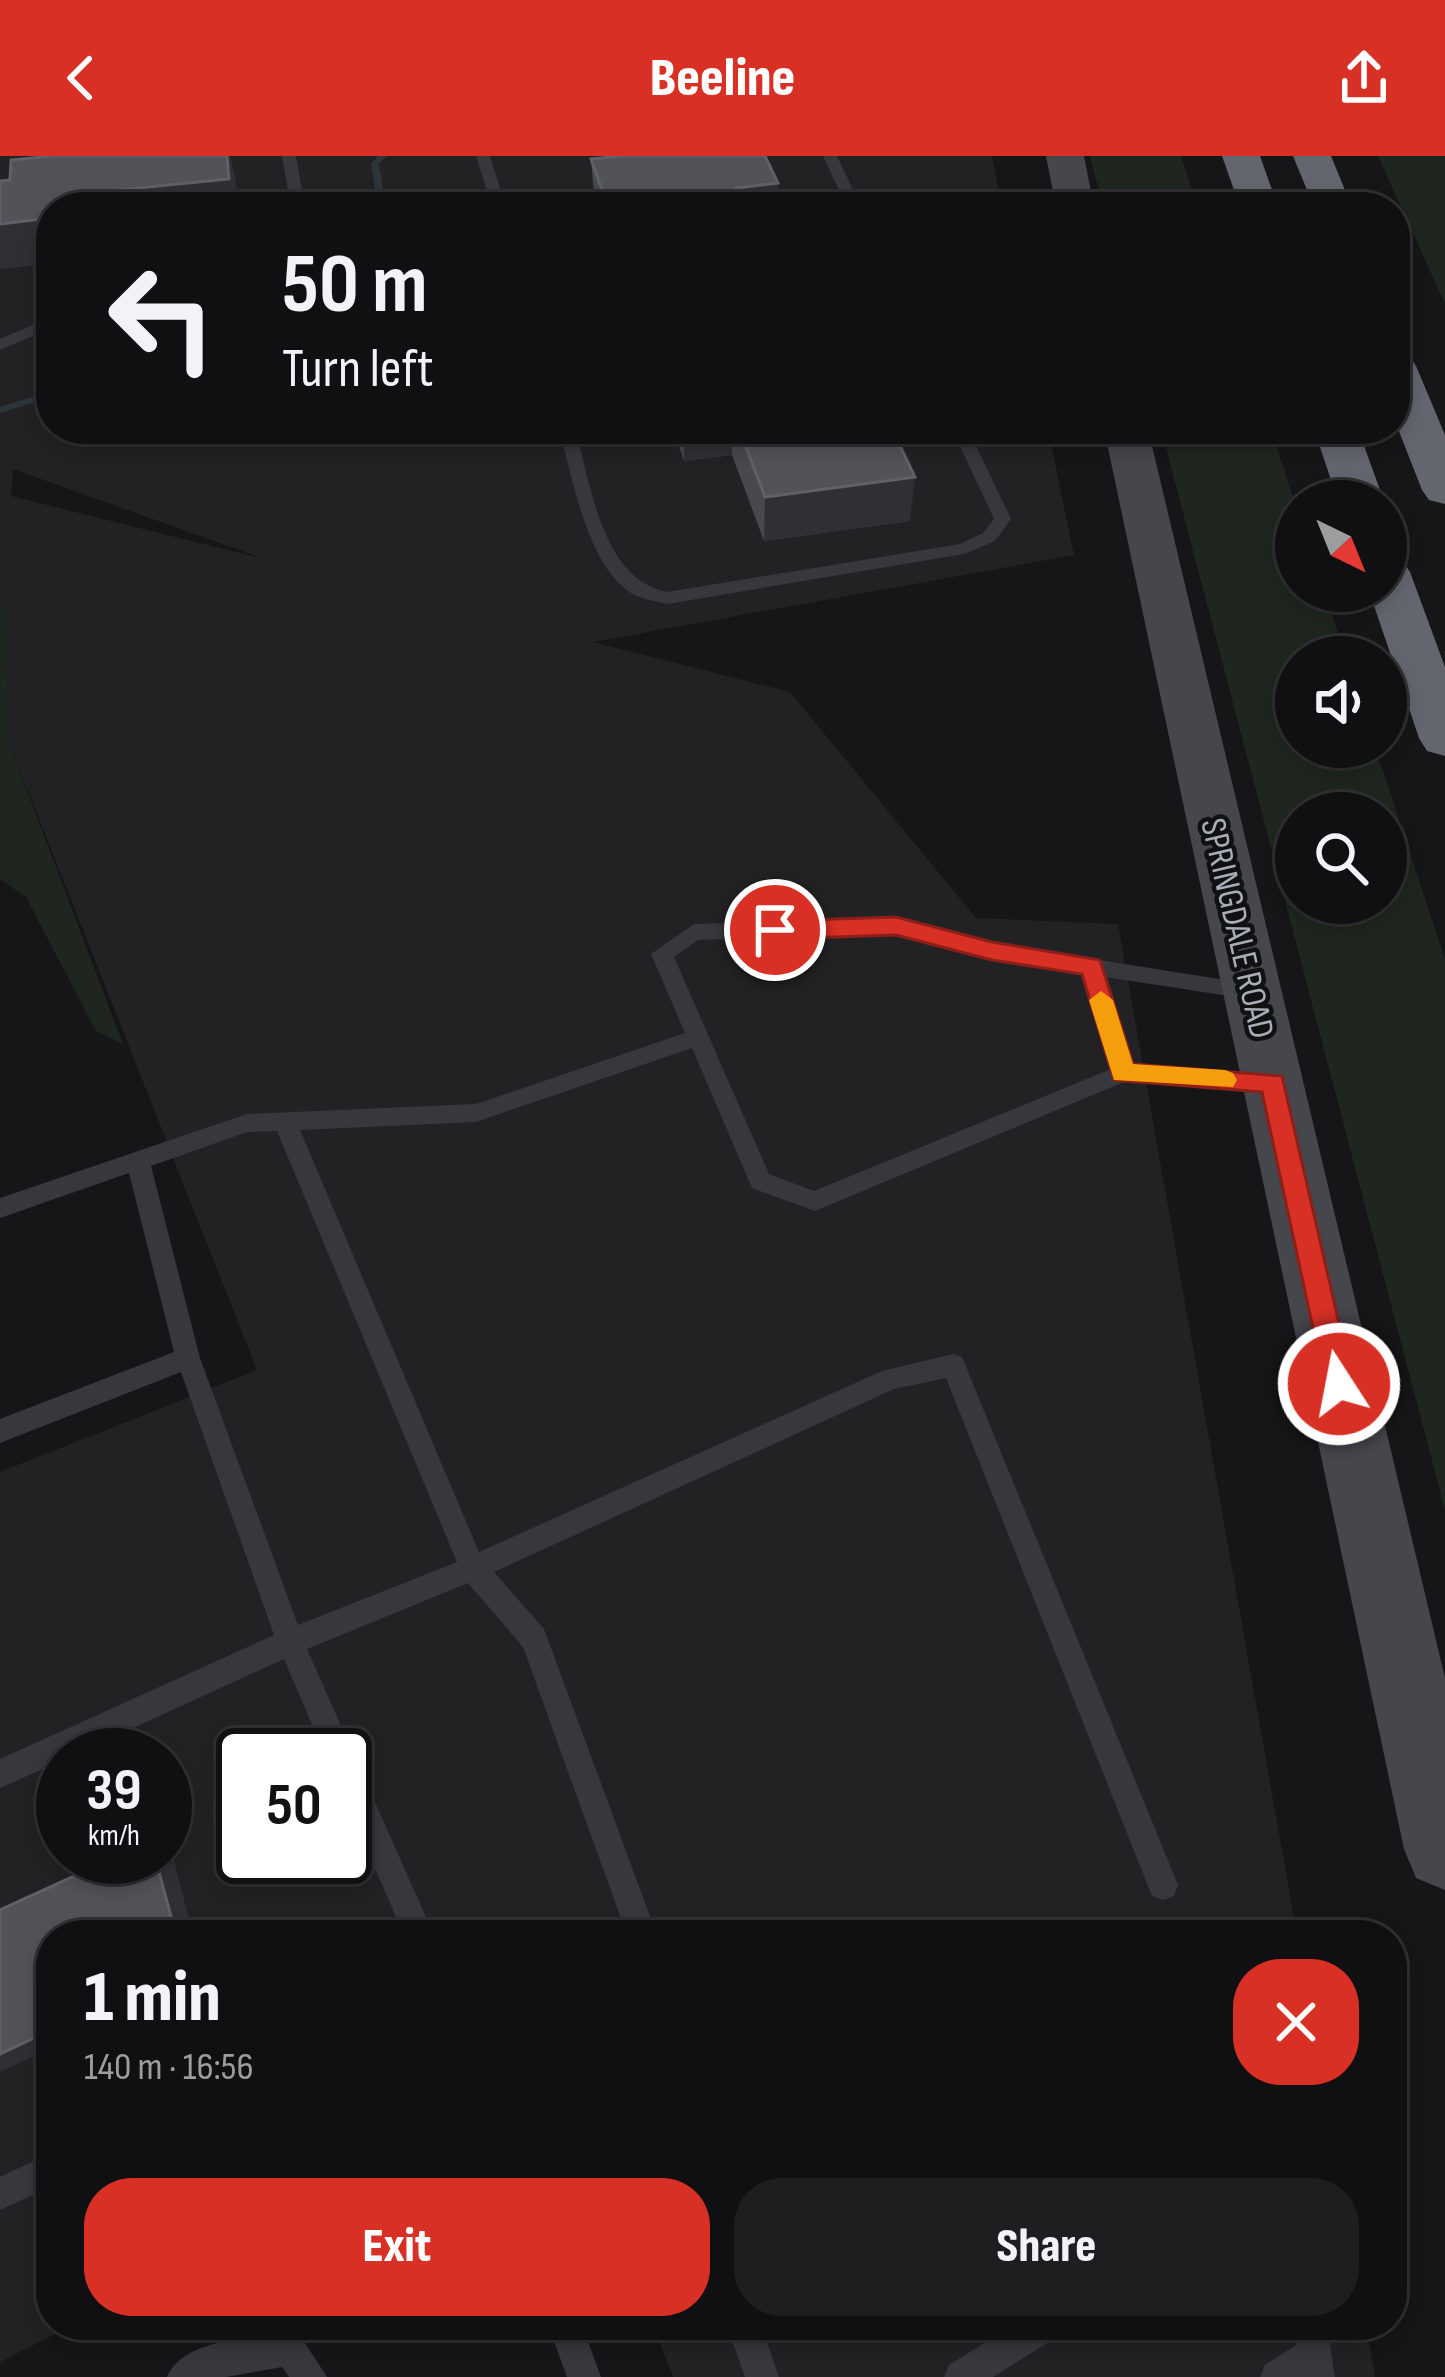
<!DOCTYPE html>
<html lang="en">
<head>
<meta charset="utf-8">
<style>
  body { margin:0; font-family:"Sofia Sans Condensed",sans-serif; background:#1e1e20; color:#f1f3f6; height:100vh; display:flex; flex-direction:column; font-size:45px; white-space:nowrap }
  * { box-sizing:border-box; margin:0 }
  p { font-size:39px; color:#9c9d9f }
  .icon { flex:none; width:66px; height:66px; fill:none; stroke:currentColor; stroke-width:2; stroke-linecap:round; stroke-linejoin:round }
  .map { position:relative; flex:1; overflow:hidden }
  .sheet { position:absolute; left:36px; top:1764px; width:1371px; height:420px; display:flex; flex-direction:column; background:#101012; border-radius:48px; box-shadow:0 6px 18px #0003,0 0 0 3px #303032 }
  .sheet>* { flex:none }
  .top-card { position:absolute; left:36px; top:36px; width:1374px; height:252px; border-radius:48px; box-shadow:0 6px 18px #0003,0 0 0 3px #303032; background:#101012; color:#f1f3f6; overflow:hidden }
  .needle { width:78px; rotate:137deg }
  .buttons { position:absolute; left:1275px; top:324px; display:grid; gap:24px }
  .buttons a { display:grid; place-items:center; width:132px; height:132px; border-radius:50%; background:#101012; box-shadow:0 6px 18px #0003,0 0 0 3px #303032; font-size:60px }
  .speed { position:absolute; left:36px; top:1572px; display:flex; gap:24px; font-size:60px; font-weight:700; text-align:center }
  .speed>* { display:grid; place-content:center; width:156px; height:156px; border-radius:50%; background:#101012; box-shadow:0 6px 18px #0003,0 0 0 3px #303032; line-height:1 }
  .speed small { font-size:30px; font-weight:400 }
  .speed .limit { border:6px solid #111; border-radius:18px; background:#fff; color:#111 }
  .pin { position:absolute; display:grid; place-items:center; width:102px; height:102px; color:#fff; margin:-51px; border:6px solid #fff; border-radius:50%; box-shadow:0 3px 12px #0007 }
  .me { position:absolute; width:132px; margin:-66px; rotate:349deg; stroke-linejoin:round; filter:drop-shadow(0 0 9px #0008) }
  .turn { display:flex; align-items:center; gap:42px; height:252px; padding:0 48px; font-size:54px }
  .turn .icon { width:156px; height:156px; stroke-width:2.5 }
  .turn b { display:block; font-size:84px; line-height:102px }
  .round { display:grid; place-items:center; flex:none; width:126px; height:126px; border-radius:48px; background:#1e1e20 }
  .overview { display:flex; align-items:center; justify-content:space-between; height:204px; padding:0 48px }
  h1 { font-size:72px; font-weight:800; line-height:90px }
  .primary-button { display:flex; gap:24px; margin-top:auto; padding:24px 48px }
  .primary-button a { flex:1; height:138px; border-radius:48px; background:#d93025; color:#fff; font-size:48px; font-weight:800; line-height:138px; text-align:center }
  .primary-button a+a { background:#1e1e20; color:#f1f3f6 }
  header { display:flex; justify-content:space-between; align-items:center; height:156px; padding:0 48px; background:#d93025; color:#fff; font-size:54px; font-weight:800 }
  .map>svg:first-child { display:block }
  .built { fill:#222225; fill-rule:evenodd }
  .green { fill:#1e261f; fill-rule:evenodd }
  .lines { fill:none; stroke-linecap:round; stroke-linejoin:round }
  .stream { fill:#2c353c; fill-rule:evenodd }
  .lane { fill:#37383d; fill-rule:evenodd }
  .secondary { fill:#45474d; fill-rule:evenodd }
  .highway { fill:#63666e; fill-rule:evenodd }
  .wall { fill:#47494d }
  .shaded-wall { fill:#2f3033 }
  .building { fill:#525359; stroke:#5f6168; stroke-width:3 }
  .route { fill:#d93025; stroke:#8d1f18; stroke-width:3 }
  .slow { fill:#f59e0b }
  .labels { text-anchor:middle; stroke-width:9; stroke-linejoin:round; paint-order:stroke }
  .street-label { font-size:36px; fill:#a8adb8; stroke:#111113 }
</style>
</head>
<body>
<header><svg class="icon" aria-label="back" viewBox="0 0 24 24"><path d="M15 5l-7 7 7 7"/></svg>Beeline<svg class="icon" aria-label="share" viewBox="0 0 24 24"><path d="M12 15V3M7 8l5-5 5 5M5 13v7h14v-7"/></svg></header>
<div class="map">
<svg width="1445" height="2221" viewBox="0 0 1445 2221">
  <rect width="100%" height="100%" fill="#161618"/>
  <!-- built -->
  <g class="built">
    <path d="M0 0H992L1002 51H51V273H1048L1074 399 593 486 790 536 976 762 1118 768 1297 1779H51V2169H73L0 2206V1316L257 1214 9 587 0 512ZM13 313 259 401 260 402 11 340ZM63 1599H165V1701H63ZM243 1599H345V1701H243Z"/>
    <path d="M653 2169H1366L1375 2221H673Z"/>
  </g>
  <!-- green -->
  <g class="green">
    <path d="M1090 0H1181L1197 51H1103Z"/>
    <path d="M1378 0H1445V148Z"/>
    <path d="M1161 273H1271L1296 350V435H1324L1346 501H1296V591H1375L1445 803V1354ZM1296 657H1386V747H1296Z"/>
    <path d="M0 296 9 587 123 888 96 875 26 741 0 723Z"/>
  </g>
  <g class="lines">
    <!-- stream -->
    <g class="stream">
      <path d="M378 0H387L379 8 386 51H378L371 8Z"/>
      <path d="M51 235V241L0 257V251Z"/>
    </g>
    <!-- lane -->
    <g class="lane">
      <path d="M282 0H296L305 51H291Z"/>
      <path d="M476 0H490L506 51H492Z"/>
      <path d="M823 0H837L861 51H847Z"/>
      <path d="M51 161V172L0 194V183Z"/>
      <path d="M559 273H575C591 327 601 423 667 436L960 388 983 377 994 363 952 273H968L1011 363 995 385 964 398 667 448C655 445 641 443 631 437 587 409 572 320 559 273Z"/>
      <path d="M896 762 992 787 1257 829 1260 835 1249 843 1105 821 1132 909 1271 918 1282 927 1271 936 1124 926 815 1055 752 1032 692 892 476 966 300 974 479 1396 882 1215 953 1198 962 1201 1178 1729 1174 1740 1163 1744 1152 1740 946 1222 894 1233 494 1416 544 1473 657 1779H627L523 1491 468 1427 307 1493 434 1779H404L345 1644V1599H325L284 1503 74 1599H63V1604L0 1632V1603L274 1479 181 1216 0 1287V1263L174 1196 129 1017 0 1062V1042L247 958 476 948 685 877 651 798 694 768ZM896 778 992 803 1083 817 1111 913 814 1035 769 1018 674 801 698 784ZM277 975 457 1406 298 1469 200 1202 151 1010 247 976Z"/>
      <path d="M38 2003 50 2007V2031L0 2054V2021Z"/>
      <path d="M548 2169H582L601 2221H567Z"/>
      <path d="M727 2169H761L779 2221H745Z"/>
      <path d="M1013 2169H1062L1057 2181 993 2221H944L949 2209Z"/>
      <path d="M1293 2169H1327L1335 2221H1260L1265 2209 1296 2189Z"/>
      <path d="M289 2176 301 2181 327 2221H289L282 2211 226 2221H167C183 2182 253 2182 289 2176Z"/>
    </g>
    <!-- secondary -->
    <g class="secondary">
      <path d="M1046 0H1084L1094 51H1056Z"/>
      <path d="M1104 273H1148L1445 1522V1734L1416 1722 1404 1693Z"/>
    </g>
    <!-- highway -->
    <g class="highway">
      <path d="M1222 0H1260L1278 51H1240Z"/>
      <path d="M1293 0H1331L1352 51H1314Z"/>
      <path d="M1395 197 1410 201 1416 210 1445 279V348L1429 344 1422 334 1395 265Z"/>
      <path d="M1314 273H1358L1384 345H1338Z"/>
      <path d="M1386 401 1403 405 1410 416 1445 511V600L1427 595 1419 582 1369 435H1386Z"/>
    </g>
  </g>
  <!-- wall -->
  <g class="wall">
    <path d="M591 3 777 51H595Z"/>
    <path d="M673 273H892L910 365 764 385 732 299 684 305Z"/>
  </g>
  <!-- shaded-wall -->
  <g class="shaded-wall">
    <path d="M227 0H230L236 25 238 51H98V36Z"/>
    <path d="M778 27 777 51H736V32Z"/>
    <path d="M51 62V108L0 113V68Z"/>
    <path d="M684 273H732V299L684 305Z"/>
    <path d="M915 321 910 365 764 385 765 341Z"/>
    <path d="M165 1693 172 1697 193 1779H176L155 1701H165Z"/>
    <path d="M51 1874V1892L0 1916V1898Z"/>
  </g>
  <!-- building -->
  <g class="building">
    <path d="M52 0H227L229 23 98 36V51H51V62L0 68V25L10 24 11 4Z"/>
    <path d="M621 0H765L778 27 736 32 745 51H608L591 3Z"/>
    <path d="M739 273H892L915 321 765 341Z"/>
    <path d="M116 1701H155L176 1779H51V1874L0 1898V1754Z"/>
  </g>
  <!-- route -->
  <path class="route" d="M896 761 992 786 1100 804 1133 908 1282 920 1353 1228 1349 1237 1339 1240 1329 1237 1325 1228 1262 936 1114 924 1082 818 992 804 896 779 775 783 763 774 775 765Z"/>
  <!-- slow -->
  <path class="slow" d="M1101 835 1113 844 1133 908 1225 914 1233 917 1237 924 1233 931 1114 924 1089 844Z"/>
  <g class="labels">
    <!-- street labels -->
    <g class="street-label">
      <text transform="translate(1239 772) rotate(77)" y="13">SPRINGDALE ROAD</text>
    </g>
  </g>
</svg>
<div class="buttons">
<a><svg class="needle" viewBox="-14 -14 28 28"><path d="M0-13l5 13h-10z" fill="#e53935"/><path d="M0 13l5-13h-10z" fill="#9c9d9f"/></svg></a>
<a><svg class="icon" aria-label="sound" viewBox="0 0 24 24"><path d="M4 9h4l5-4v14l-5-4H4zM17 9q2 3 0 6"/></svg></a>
<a><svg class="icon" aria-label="search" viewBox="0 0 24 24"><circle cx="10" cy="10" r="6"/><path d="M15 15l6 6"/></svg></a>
</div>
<div class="speed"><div>39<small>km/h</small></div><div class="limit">50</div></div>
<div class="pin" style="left:775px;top:774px;background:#d93025"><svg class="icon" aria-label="arrive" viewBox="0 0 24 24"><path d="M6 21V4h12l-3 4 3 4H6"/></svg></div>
<svg class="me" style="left:1339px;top:1228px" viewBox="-20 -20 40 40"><circle r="17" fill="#d93025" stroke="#fff" stroke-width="3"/><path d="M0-11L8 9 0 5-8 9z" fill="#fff"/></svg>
<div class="top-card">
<div class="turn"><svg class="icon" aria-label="left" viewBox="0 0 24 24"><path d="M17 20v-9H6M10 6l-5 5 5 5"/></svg><div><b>50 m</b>Turn left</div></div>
</div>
<section class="sheet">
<div class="overview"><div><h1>1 min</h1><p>140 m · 16:56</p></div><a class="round" style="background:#d93025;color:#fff"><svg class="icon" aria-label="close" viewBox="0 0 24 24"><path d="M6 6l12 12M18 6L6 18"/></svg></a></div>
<div class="primary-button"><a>Exit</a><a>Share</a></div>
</section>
</div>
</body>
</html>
